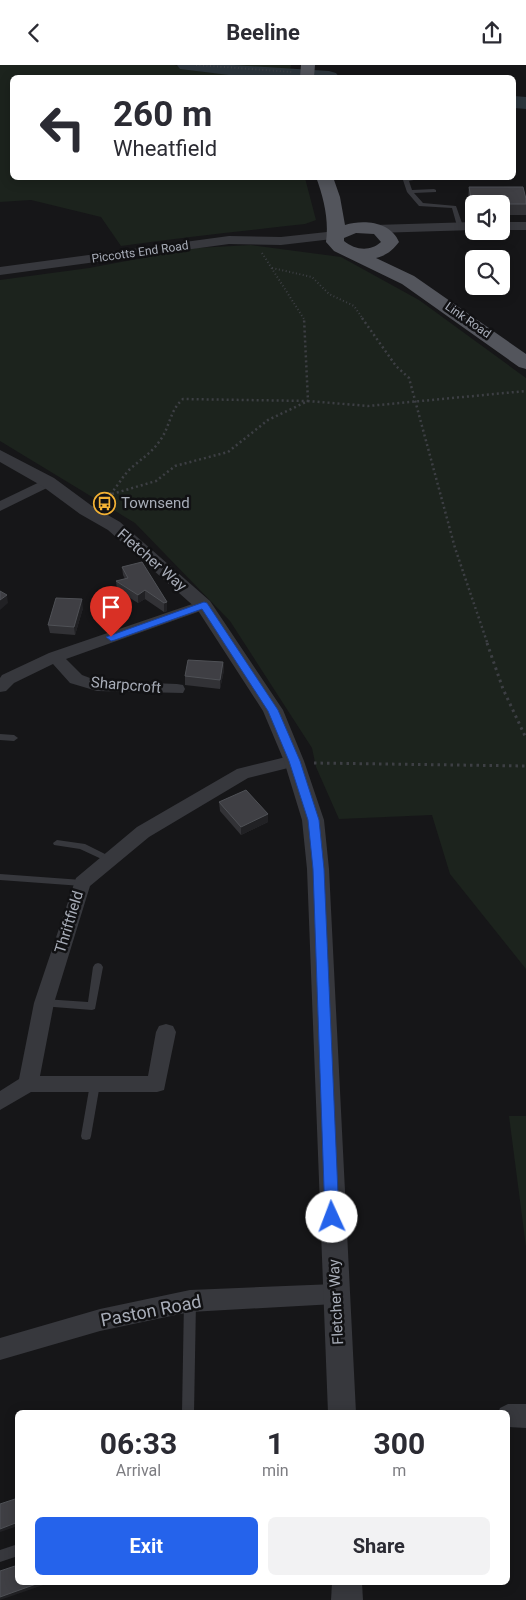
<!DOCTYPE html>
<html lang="en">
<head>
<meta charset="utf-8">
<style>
  body { margin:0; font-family:Roboto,sans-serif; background:#f2f2f3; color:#2b2b33; height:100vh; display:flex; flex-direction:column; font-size:19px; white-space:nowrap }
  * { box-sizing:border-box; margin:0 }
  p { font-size:16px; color:#7c7c81 }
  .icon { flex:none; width:28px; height:28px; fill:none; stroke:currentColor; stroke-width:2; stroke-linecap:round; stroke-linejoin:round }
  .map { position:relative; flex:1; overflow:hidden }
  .drawer { position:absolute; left:15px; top:1345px; width:495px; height:175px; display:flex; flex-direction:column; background:#fff; border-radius:8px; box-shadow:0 2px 12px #0003 }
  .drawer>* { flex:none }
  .hud { position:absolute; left:10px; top:10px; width:506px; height:105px; border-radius:8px; box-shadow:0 2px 12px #0003; background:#fff; color:#2b2b33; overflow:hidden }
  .controls { position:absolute; left:465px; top:130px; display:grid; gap:10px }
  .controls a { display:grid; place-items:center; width:45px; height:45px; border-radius:8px; background:#fff; box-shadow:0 2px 12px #0003; font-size:25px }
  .pin { position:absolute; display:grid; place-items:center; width:42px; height:42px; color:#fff; margin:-51px -21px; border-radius:50% 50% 50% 0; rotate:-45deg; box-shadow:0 0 5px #0007 }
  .pin .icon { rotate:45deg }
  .me { position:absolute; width:55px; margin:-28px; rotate:358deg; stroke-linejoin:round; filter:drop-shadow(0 0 4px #0008) }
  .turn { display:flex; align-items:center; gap:18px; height:105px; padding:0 20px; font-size:22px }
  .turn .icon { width:65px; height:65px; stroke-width:2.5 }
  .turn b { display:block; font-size:35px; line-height:42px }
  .eta { display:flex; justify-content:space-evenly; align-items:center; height:85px; text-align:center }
  .eta b { font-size:30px; font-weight:700; line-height:35px }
  .button { display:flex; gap:10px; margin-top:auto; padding:10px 20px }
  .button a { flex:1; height:58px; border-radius:8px; background:#2563eb; color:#fff; font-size:20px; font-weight:700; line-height:58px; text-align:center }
  .button a+a { background:#f2f2f3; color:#2b2b33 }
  header { display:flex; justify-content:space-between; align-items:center; height:65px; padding:0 20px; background:#fff; font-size:22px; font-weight:700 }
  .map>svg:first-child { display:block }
  .green { fill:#1c231d }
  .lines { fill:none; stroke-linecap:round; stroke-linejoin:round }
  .river { fill:#2c353c; fill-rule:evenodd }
  .path-far2 { stroke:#3d3f44; stroke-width:2; stroke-dasharray:1 2.5; stroke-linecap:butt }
  .path-far1 { stroke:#3d3f44; stroke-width:2.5; stroke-dasharray:2 3; stroke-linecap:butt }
  .path { stroke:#3d3f44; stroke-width:3; stroke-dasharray:2.5 4; stroke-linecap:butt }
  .service { fill:#37383d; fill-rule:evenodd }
  .minor { fill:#37383d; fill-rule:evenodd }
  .tertiary { fill:#37383d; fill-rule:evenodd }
  .primary { fill:#53555c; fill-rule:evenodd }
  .wall { fill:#323236 }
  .shaded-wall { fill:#212124 }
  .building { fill:#3f3f44; stroke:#4f5156 }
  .route { fill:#2563eb; stroke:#184099 }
  .labels { text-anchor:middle; stroke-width:5; stroke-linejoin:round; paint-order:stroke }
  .far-street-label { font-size:12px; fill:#a8adb8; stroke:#111113 }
  .poi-label { font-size:15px; fill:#a8adb8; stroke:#111113; text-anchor:start }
  .street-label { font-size:15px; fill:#a8adb8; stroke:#111113 }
  .near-street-label { font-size:18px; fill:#a8adb8; stroke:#111113 }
</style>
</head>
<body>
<header><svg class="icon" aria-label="back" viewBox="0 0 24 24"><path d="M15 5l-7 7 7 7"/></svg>Beeline<svg class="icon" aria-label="share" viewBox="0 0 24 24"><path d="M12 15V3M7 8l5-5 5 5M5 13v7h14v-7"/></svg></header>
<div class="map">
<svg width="526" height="1535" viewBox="0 0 526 1535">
  <rect width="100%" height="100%" fill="#161618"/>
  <!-- green -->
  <g class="green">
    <path d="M0 0H174L204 7 293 10V8V12H12V112L305 113 316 155 305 159C243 166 182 172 121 181L101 152 31 135 0 137Z"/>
    <path d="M205 0H291L290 5Z"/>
    <path d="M251 180 341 192 419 235 526 313V904L450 809 432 750 339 754 316 702 312 683 230 556 135 458 0 376V215L89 203 196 183Z"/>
    <path d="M509 1051H526V1182Z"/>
  </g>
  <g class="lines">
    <!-- river -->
    <g class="river">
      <path d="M177 0H234L329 6 336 8 339 12H245L180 4Z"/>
      <path d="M514 31 526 32V44L514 43Z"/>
    </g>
    <!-- path-far2 -->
    <g class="path-far2">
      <path d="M196 0 292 7"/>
      <path d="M262 188 304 254"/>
      <path d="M272 203 312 212 329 229 354 241 363 254"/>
    </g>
    <!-- path-far1 -->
    <g class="path-far1">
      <path d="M362 253 396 301 409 313 455 483 488 580"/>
      <path d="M112 429 156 416 175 401 228 387 268 355 308 336 368 341 526 326"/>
      <path d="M103 436C115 427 120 414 130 404 141 394 153 387 161 374 170 361 170 345 183 334L308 336 304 253"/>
    </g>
    <!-- path -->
    <g class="path">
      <path d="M487 578 503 624 526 673"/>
      <path d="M314 698 526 701"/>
    </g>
    <!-- service -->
    <g class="service">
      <path d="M412 112H428L409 116 412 125 434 124 436 125V127L414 128 423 138 456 141 463 161 462 162 457 161 452 143 419 141 407 127 403 115Z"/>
      <path d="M0 669 14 670 18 673 14 676 0 675Z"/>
      <path d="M57 775 85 779 111 792 112 794 111 796 108 797 80 784 54 780 53 778Z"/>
      <path d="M0 809 82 815 85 816 87 818 85 820 82 821 0 815Z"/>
      <path d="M98 898 101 899 103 902 95 944 92 945 41 941 39 938 41 935 44 934 88 937 93 902 95 899Z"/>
      <path d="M95 1015 99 1016 100 1019 91 1071 90 1074 86 1075 82 1074 81 1071 90 1019 91 1016Z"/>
      <path d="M190 1231 194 1232 196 1236 194 1348H182L184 1236 186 1232Z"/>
      <path d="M18 1479V1491L0 1497V1485Z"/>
    </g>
    <!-- minor -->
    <g class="minor">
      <path d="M48 413 53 414 55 417 53 420 0 446V436Z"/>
      <path d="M204 535 212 540 209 543 66 594 82 610 98 616 177 619 183 620 185 624 183 628 97 626 70 618 53 599 14 618 6 626 0 627V613L2 610 49 588Z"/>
      <path d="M294 690 300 692 302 696 300 700 248 713 149 772 90 821 54 938 40 1011H148L156 967 159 961 166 959 173 961 176 967 164 1025 157 1027H31L0 1045V1026L19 1014 34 938 76 813 137 762 237 704Z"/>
      <path d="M335 1219 343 1222 346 1229 343 1236 335 1239 190 1247 100 1266 0 1295V1273L100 1244 190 1225Z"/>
      <path d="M508 1339H526V1363L508 1362V1348H498L500 1343Z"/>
    </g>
    <!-- tertiary -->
    <g class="tertiary">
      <path d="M474 157V165L375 168 368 164 375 160Z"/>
      <rect x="501" y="157" width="25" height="8"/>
      <path d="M336 166 341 167 343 170 341 173 281 180 229 179 0 210V202L229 171 281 172Z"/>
      <path d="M0 385 54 413 92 441 120 457 210 536 283 645 304 696 324 755 329 804 356 1348H328L307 804 302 755 284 696 263 646 197 544 108 465 80 449 42 421 0 397Z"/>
      <path d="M332 1518H362L363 1535H331Z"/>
    </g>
    <!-- primary -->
    <g class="primary">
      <path d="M301 0H315L314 12H300Z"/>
      <path d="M316 112H333L340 132 345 160C364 154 391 157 399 177 392 186 387 190 376 193L414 211 526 289V304L519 302 402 219 334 186 326 177C329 155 324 134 316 112ZM356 168 374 169 381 177C370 187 355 185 344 176V173Z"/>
    </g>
  </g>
  <!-- wall -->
  <g class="wall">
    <path d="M469 122 526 134V150H501V139H474V149H471L468 133Z"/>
    <path d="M122 502 167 537V546L164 547 145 534 138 538 117 525 116 516 125 514 123 510Z"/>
    <path d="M83 543 75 570 50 568 48 560Z"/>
    <path d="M223 597 224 605 220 624 185 620V611Z"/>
    <path d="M219 737 268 749V757L241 770 220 746Z"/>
  </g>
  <!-- shaded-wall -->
  <g class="shaded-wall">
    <path d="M145 525V534L138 538V530Z"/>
    <path d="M7 530 8 538 0 545V535Z"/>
    <path d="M82 534 83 543 75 570 74 562Z"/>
    <path d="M167 537V546L164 547V538Z"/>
    <path d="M223 597 224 605 220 624V615Z"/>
    <path d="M268 749V757L241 770V762Z"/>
    <path d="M18 1457V1461L0 1467V1464Z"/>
    <path d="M39 1518H49L0 1535V1532Z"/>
  </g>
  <!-- building -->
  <g class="building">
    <path d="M469 122H523L526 134V139H472Z"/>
    <path d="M142 497 167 537 164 538 145 525 138 530 116 516 128 513 122 502Z"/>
    <path d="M0 526 7 530 0 535Z"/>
    <path d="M56 533 82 534 74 562 48 560Z"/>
    <path d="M188 595 223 597 220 615 185 611Z"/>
    <path d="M246 725 268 749 241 762 219 737Z"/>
    <path d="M18 1433V1457L0 1464V1439Z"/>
    <path d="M18 1500V1518H39L0 1532V1506Z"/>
  </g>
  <!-- route -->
  <path class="route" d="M204 537 207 538 278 645 300 696 319 755 324 804 339 1152 337 1156 332 1158 327 1156 325 1152 313 804 308 755 289 696 268 646 202 544 115 575 111 576 106 572Z"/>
  <!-- icons -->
  <defs>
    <symbol id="bus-ring" viewBox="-11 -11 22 22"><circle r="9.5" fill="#111113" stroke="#f2b134" stroke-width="1.5"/><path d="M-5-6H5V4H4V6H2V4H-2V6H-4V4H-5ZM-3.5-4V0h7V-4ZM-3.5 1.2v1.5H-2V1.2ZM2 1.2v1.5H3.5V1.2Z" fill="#f2b134"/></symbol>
  </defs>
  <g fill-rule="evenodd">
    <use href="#bus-ring" x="92" y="426" width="25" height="25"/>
  </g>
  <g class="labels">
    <!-- far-street labels -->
    <g class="far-street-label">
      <text transform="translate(140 187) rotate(-8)" y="4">Piccotts End Road</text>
      <text transform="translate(468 255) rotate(35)" y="4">Link Road</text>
    </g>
    <!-- poi labels -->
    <g class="poi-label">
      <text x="121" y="443">Townsend</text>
    </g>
    <!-- street labels -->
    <g class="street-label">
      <text transform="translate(152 495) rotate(41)" y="5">Fletcher Way</text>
      <text transform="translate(126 620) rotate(5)" y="5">Sharpcroft</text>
      <text transform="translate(69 857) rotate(-73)" y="5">Thriftfield</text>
      <text transform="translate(336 1237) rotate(-93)" y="5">Fletcher Way</text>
    </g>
    <!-- near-street labels -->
    <g class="near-street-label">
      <text transform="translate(151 1246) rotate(-11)" y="6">Paston Road</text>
    </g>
  </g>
</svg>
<div class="controls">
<a><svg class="icon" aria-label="sound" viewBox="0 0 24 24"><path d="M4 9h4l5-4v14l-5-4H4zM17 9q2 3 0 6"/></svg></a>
<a><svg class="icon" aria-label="search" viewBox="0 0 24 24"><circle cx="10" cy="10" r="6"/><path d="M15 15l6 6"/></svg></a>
</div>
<div class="pin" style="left:111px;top:572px;background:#d93025"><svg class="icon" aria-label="arrive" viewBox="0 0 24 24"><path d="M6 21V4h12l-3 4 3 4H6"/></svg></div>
<svg class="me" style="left:332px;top:1152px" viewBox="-20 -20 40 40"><circle r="19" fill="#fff"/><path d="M0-13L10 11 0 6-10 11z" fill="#2563eb"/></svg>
<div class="hud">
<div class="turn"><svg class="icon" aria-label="left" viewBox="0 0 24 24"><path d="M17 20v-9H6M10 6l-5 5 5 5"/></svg><div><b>260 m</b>Wheatfield</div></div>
</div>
<section class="drawer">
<div class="eta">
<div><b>06:33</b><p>Arrival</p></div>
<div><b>1</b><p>min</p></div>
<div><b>300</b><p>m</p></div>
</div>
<div class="button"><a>Exit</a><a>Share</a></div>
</section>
</div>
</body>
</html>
